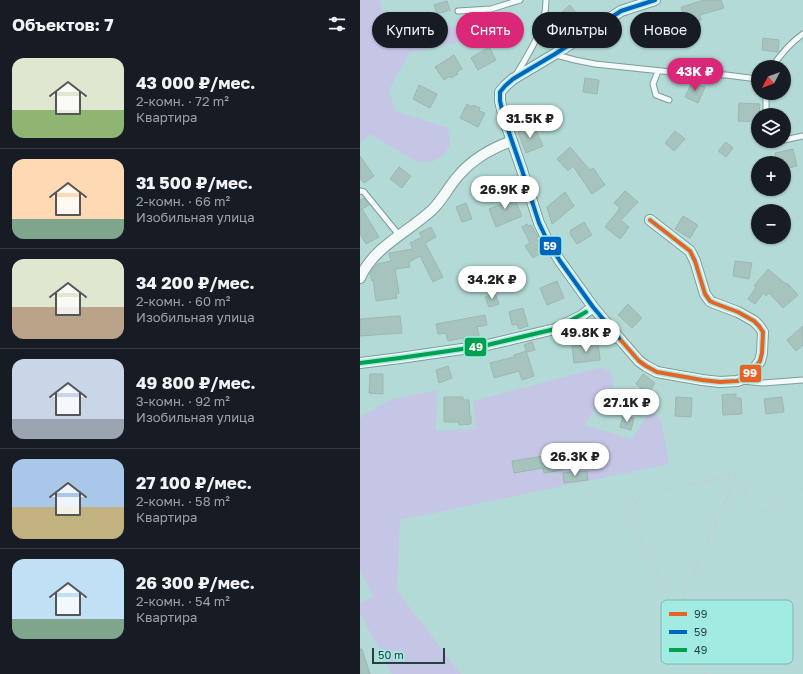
<!DOCTYPE html>
<html lang="ru">
<meta charset="utf-8">
<style>
:root{--surface:#171b24;--page:#20242c;--text:#f1f3f6;--muted:#9ea1a6;--line:#363941;--accent:#db2777}
body{margin:0;font-family:"Golos Text",sans-serif;background:var(--page);color:var(--text);height:100vh;display:flex;flex-direction:column;font-size:15px;white-space:nowrap}
*{box-sizing:border-box;margin:0}
p{font-size:13px;color:var(--muted)}
.icon{flex:none;width:22px;height:22px;fill:none;stroke:currentColor;stroke-width:2;stroke-linecap:round;stroke-linejoin:round}
.map{position:relative;flex:1;overflow:hidden}
.panel{display:flex;flex-direction:column;background:var(--surface);width:360px}
.panel>*{flex:none}
.top-card{position:absolute;left:12px;top:12px;width:371px;height:36px;display:flex;gap:8px}
.needle{width:26px;rotate:229deg}
.tools{position:absolute;left:391px;top:60px;display:grid;gap:8px}
.tools a{display:grid;place-items:center;width:40px;height:40px;border-radius:50%;background:var(--surface);box-shadow:0 1px 3px #0004;font-size:20px}
.scale{position:absolute;left:12px;bottom:10px;width:73px;box-sizing:border-box;padding-left:4px;border:2px solid #23413e;border-top:0;font-size:11px;line-height:14px;white-space:nowrap;color:#23413e;-webkit-text-stroke:3px #a2ebe3;paint-order:stroke}
.price{position:absolute;translate:-50% -34px;padding:0 9px;border-radius:14px;background:#fff;color:#222;font-size:13px;line-height:26px;filter:drop-shadow(0 1px 2px #0008)}
.price::after{content:'';position:absolute;left:50%;top:24px;width:12px;height:9px;margin-left:-6px;background:inherit;clip-path:polygon(0 0,100% 0,50% 100%)}
.price.current{background:var(--accent);color:#fff}
ul{padding:0;list-style:none}
li{display:flex;align-items:center;gap:12px;height:100px;padding:0 12px}
li+li{border-top:1px solid var(--line)}
li span{display:grid;place-items:center;flex:none;width:112px;height:80px;border-radius:12px;color:#555}
li>.icon{margin-inline-start:auto}
span .icon{width:48px;height:48px;fill:#fffc;stroke-width:1}
li b{font-size:17px}
h2{display:flex;justify-content:space-between;align-items:center;height:48px;padding:0 12px;font-size:17px}
.chip{padding:0 14px;border-radius:18px;background:var(--surface);box-shadow:0 1px 3px #0004;font-size:14px;line-height:36px}
.chip.current{background:var(--accent);color:#fff}
main{display:flex;flex:1;min-height:0}
.map>svg:first-child{display:block}
</style>
<main>
<section class="panel">
<h2>Объектов: 7<svg class="icon" aria-label="filters" viewBox="0 0 24 24"><path d="M4 7h16M4 17h16"/><circle cx="9" cy="7" r="2"/><circle cx="15" cy="17" r="2"/></svg></h2>
<ul>
<li><span style="background:linear-gradient(#dfe7d0 65%,#8fb573 0)"><svg class="icon" aria-label="home" viewBox="0 0 24 24"><path d="M3 11l9-7 9 7M6 9v11h12V9"/></svg></span><div><b>43 000 ₽/мес.</b><p>2-комн. · 72 m²</p><p>Квартира</p></div></li>
<li><span style="background:linear-gradient(#ffd9b3 75%,#7fa58c 0)"><svg class="icon" aria-label="home" viewBox="0 0 24 24"><path d="M3 11l9-7 9 7M6 9v11h12V9"/></svg></span><div><b>31 500 ₽/мес.</b><p>2-комн. · 66 m²</p><p>Изобильная улица</p></div></li>
<li><span style="background:linear-gradient(#dfe7d0 60%,#b9a48a 0)"><svg class="icon" aria-label="home" viewBox="0 0 24 24"><path d="M3 11l9-7 9 7M6 9v11h12V9"/></svg></span><div><b>34 200 ₽/мес.</b><p>2-комн. · 60 m²</p><p>Изобильная улица</p></div></li>
<li><span style="background:linear-gradient(#c9d6e8 75%,#9aa5b1 0)"><svg class="icon" aria-label="home" viewBox="0 0 24 24"><path d="M3 11l9-7 9 7M6 9v11h12V9"/></svg></span><div><b>49 800 ₽/мес.</b><p>3-комн. · 92 m²</p><p>Изобильная улица</p></div></li>
<li><span style="background:linear-gradient(#a9c7e8 60%,#c2b280 0)"><svg class="icon" aria-label="home" viewBox="0 0 24 24"><path d="M3 11l9-7 9 7M6 9v11h12V9"/></svg></span><div><b>27 100 ₽/мес.</b><p>2-комн. · 58 m²</p><p>Квартира</p></div></li>
<li><span style="background:linear-gradient(#bfe0f5 75%,#7fa58c 0)"><svg class="icon" aria-label="home" viewBox="0 0 24 24"><path d="M3 11l9-7 9 7M6 9v11h12V9"/></svg></span><div><b>26 300 ₽/мес.</b><p>2-комн. · 54 m²</p><p>Квартира</p></div></li>
</ul>
</section>
<div class="map">
<svg width="443" height="674" viewBox="0 0 443 674">
<rect width="100%" height="100%" fill="#b3dad6"/>
<!-- green -->
<path fill="#c5c6e6" d="M0,0H20L23,11L76,27L157,26L143,44L118,38L49,53L29,90L35,111L88,128L90,145L84,155L72,162L56,161L10,134L0,144Z
M242,367L251,372L254,385L224,425L272,439L290,411L301,419L309,464L40,520L37,591L101,674H32L0,613V603L13,597L0,569V418L29,400L77,390L76,431L116,429L113,401Z"/>
<!-- building -->
<path fill="#a6c4bd" stroke="#9bb8b1" d="M344,0H361L364,8L340,15L341,20L326,25L321,7Z
M87,1L90,10L77,14L74,5Z
M210,5L218,16L209,24L212,28L204,34L196,23L206,16L202,12Z
M284,16L300,17V19H302L301,34L287,33V31L283,30Z
M403,38L419,40L418,52L402,50Z
M129,47L136,60L118,70L111,58Z
M94,55L102,69L97,72L98,74L91,78L90,76L84,80L75,67Z
M225,78L239,80L237,94L223,92Z
M332,82L345,87L338,103L325,97Z
M59,85L77,94L70,108L53,99Z
M379,103L400,104L399,115H398V122L378,121Z
M107,104L112,107L113,105L120,108L119,111L125,113L118,127L100,118Z
M174,125L183,146L166,153L158,132Z
M315,131L325,139L314,151L305,143Z
M366,142L373,148L366,157L358,151Z
M210,147L230,170L233,168L245,185L232,194L213,166L208,171L197,159Z
M433,149L437,166L424,169V163H417L415,153Z
M0,156L14,176L4,183L0,178Z
M39,167L51,176L42,188L30,179Z
M147,191L152,199L154,198L162,216L136,227L129,209L142,204L137,196Z
M265,191L278,202L261,220L269,227L260,239L245,227L260,208L254,203Z
M205,192L214,206L192,224L187,207Z
M4,198L9,205L2,209L19,237L6,244L0,234V200Z
M106,203L112,219L102,222L96,207Z
M323,216L338,225L330,238L315,229Z
M224,222L232,235L217,244L210,234L211,230Z
M167,224L168,226L171,225L178,237L176,238L184,251L173,258L165,246L170,243L162,227Z
M71,227L76,237L65,243L83,277L73,282L60,256L49,262L50,267L35,269L39,293L36,294L37,298L16,301L13,280L12,281L10,273L12,270L17,264L31,261L29,253L53,249L50,243L62,237L59,233Z
M375,261L392,263L389,279L373,276Z
M408,269L426,284L427,283L438,295L423,308L409,293L406,296L403,293L395,304L388,299L396,287L394,286Z
M197,281L204,298L187,305L180,288Z
M135,293L139,304L129,307L125,297Z
M268,304L282,318L272,328L258,315Z
M163,308L168,326L159,329L157,324L152,325L149,312Z
M125,315L127,325L117,327L120,340L104,342L103,338L88,341L86,333L78,334L76,324Z
M39,316H40L42,333L0,336V319Z
M443,326V345L436,351L427,340Z
M172,342L175,350L167,352L164,345Z
M238,342L240,360L214,363L212,346Z
M166,351L174,376L162,380L159,371L134,378L130,363L154,357V355Z
M88,366L92,378L79,383L76,370Z
M10,374H23V394L9,393Z
M283,374L295,383L284,399L288,402L281,412L270,405L281,388L276,384Z
M376,394V398H381L382,414L363,415L362,395Z
M84,397H103V400H109L110,416H111V424L99,425V422H84Z
M316,397L332,398L331,417L315,416Z
M422,397L424,412L406,414L404,399Z
M263,416L274,418L271,430L260,427Z
M199,450L202,470L184,473L183,468L154,473L152,461L183,456L182,452Z
M227,471L228,480L204,483L203,473Z
M0,649H2L10,674H0Z"/>
<g fill="none" stroke-linecap="round" stroke-linejoin="round">
<!-- service casing -->
<g stroke="#7d9c9a" stroke-width="7">
<path id="service" d="M98,11L131,9L160,0
M196,55L215,60L235,64L330,74L366,75L398,79
M412,67C421,54 430,43 443,34
M298,71L293,84L296,95L309,100
M156,75C170,51 186,28 186,0
M406,115V93
M424,140L443,136
M408,141L414,142L421,141
M0,191L4,192L8,197L39,235
M382,381L403,383L443,380"/>
</g>
<!-- minor casing -->
<g stroke="#7d9c9a" stroke-width="12">
<path id="minor" d="M0,278C14,246 49,232 73,209C83,199 89,186 99,175C113,159 132,148 152,141
M195,329L259,338L279,361L286,366L297,372L342,380L360,382L377,381L383,379L390,374L400,361L402,353L403,332L399,326L394,321L378,312L354,303L350,301L345,294L335,261L330,251L290,220
M259,338L233,307L200,261L188,242L179,223L162,170L144,118L140,101V92L145,86L153,79L195,54L261,11L295,0
M0,363L40,358L123,346L195,329L221,316L233,307"/>
</g>
<!-- path -->
<path stroke="#c3cece" stroke-width="2" stroke-dasharray="2 3" stroke-linecap="butt" d="M389,148L395,149L403,145
M316,613L377,475
M346,674L269,514L283,493L378,475L391,505L407,512L443,488"/>
<!-- service -->
<use href="#service" stroke="#f4f9f9" stroke-width="5"/>
<!-- minor -->
<use href="#minor" stroke="#f4f9f9" stroke-width="10"/>
<!-- bus-1 casing -->
<g stroke="#a2ebe3" stroke-width="7">
<path id="bus-1" d="M195,329L259,338L279,361L286,366L297,372L342,380L360,382L377,381L383,379L390,374L400,361L402,353L403,332L399,326L394,321L378,312L354,303L350,301L345,294L335,261L330,251L290,220"/>
</g>
<!-- bus-2 casing -->
<g stroke="#a2ebe3" stroke-width="7">
<path id="bus-2" d="M259,338L233,307L200,261L188,242L179,223L162,170L144,118L140,101V92L145,86L153,79L195,54L261,11L295,0"/>
</g>
<!-- bus-3 casing -->
<g stroke="#a2ebe3" stroke-width="7">
<path id="bus-3" d="M0,363L40,358L123,346L195,329L226,312"/>
</g>
<!-- bus-1 -->
<use href="#bus-1" stroke="#e86323" stroke-width="4"/>
<!-- bus-2 -->
<use href="#bus-2" stroke="#0065bd" stroke-width="4"/>
<!-- bus-3 -->
<use href="#bus-3" stroke="#02a150" stroke-width="4"/>
</g>
<!-- legend -->
<rect x="301" y="600" width="132" height="64" rx="6" fill="#a2ebe3" stroke="#7cb8b2" stroke-width="1"/>
<rect x="309" y="612" width="18" height="4" fill="#e86323"/>
<rect x="309" y="630" width="18" height="4" fill="#0065bd"/>
<rect x="309" y="648" width="18" height="4" fill="#02a150"/>
<g font-size="11" fill="#23413e">
<text x="334" y="618">99</text>
<text x="334" y="636">59</text>
<text x="334" y="654">49</text>
</g>
<g stroke="#a2ebe3" stroke-width="1.5">
<rect x="179" y="236" width="23" height="20" rx="4" fill="#0065bd"/>
<rect x="104" y="337" width="23" height="20" rx="4" fill="#02a150"/>
<rect x="379" y="364" width="23" height="19" rx="4" fill="#e86323"/>
</g>
<g font-size="11" text-anchor="middle" font-weight="bold" fill="#fff">
<text x="190" y="250">59</text>
<text x="116" y="351">49</text>
<text x="390" y="377">99</text>
</g>
</svg>
<div class="tools">
<a><svg class="needle" viewBox="-14 -14 28 28"><path d="M0-13l5 13h-10z" fill="#e53935"/><path d="M0 13l5-13h-10z" fill="#9ea1a6"/></svg></a>
<a><svg class="icon" aria-label="layers" viewBox="0 0 24 24"><path d="M12 4l9 5-9 5-9-5zM3 14l9 5 9-5"/></svg></a>
<a>+</a>
<a>−</a>
</div>
<div class="scale">50 m</div>
<b class="price current" style="left:335px;top:92px">43K ₽</b>
<b class="price" style="left:170px;top:139px">31.5K ₽</b>
<b class="price" style="left:145px;top:210px">26.9K ₽</b>
<b class="price" style="left:132px;top:300px">34.2K ₽</b>
<b class="price" style="left:226px;top:353px">49.8K ₽</b>
<b class="price" style="left:267px;top:423px">27.1K ₽</b>
<b class="price" style="left:215px;top:477px">26.3K ₽</b>
<div class="top-card">
<a class="chip">Купить</a>
<a class="chip current">Снять</a>
<a class="chip">Фильтры</a>
<a class="chip">Новое</a>
</div>
</div>
</main>
